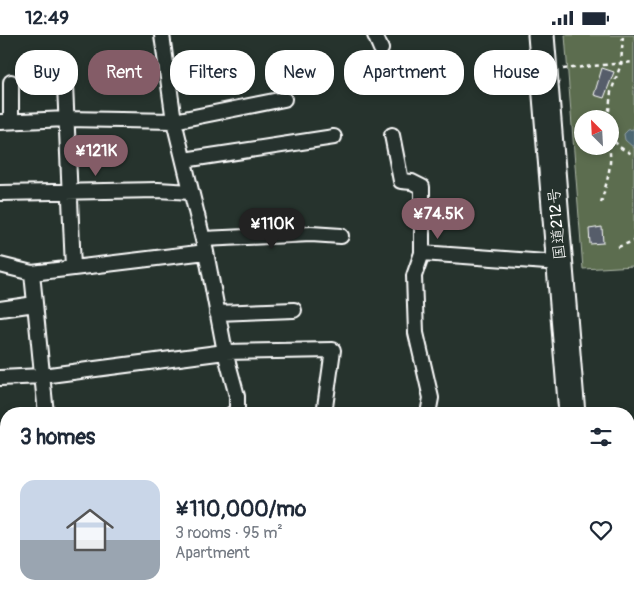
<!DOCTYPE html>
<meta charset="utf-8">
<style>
:root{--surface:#fff;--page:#f2f2f3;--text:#1f2937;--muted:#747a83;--line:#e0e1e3;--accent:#845c67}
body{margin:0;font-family:Pangolin,"Klee One",sans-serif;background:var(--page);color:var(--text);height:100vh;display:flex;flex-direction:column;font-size:19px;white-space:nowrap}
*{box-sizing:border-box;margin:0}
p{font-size:16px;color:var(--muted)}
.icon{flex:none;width:28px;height:28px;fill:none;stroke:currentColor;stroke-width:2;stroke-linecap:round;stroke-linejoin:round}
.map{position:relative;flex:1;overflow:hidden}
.details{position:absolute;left:0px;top:372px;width:635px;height:196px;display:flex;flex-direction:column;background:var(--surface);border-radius:20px 20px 0 0;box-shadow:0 2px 8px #0003}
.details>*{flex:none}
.hud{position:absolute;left:15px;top:15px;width:605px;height:45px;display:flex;gap:10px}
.needle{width:32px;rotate:336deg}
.tools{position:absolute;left:574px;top:75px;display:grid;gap:10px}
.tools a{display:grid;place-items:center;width:45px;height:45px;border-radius:50%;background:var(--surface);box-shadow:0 2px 8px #0003;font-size:25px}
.price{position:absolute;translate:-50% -42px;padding:0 11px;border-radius:18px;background:var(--accent);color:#fff;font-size:16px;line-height:32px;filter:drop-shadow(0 1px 2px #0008)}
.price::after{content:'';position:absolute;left:50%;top:30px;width:15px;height:11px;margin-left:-8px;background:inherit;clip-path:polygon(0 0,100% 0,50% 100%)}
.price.selected{background:#222;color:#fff}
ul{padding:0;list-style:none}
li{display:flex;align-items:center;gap:15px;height:125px;padding:0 20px}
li+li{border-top:1px solid var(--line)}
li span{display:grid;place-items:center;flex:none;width:140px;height:100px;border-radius:15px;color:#555}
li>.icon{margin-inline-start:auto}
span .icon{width:60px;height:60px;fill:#fffc;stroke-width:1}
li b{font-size:21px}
h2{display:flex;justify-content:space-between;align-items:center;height:60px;padding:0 20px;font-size:21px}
.tag{padding:0 18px;border-radius:20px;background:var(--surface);box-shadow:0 2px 8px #0003;font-size:18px;line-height:45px}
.tag.selected{background:var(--accent);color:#fff}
.status{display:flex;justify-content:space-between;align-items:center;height:35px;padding:0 25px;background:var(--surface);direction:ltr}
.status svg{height:14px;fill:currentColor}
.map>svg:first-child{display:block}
</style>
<div class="status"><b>12:49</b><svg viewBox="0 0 49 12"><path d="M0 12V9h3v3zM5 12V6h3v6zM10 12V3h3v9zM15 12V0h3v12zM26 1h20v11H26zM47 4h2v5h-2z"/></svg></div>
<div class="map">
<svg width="634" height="568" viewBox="0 0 634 568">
<rect width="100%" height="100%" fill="#26332d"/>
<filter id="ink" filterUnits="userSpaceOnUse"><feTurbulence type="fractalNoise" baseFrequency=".02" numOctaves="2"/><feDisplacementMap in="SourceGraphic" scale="10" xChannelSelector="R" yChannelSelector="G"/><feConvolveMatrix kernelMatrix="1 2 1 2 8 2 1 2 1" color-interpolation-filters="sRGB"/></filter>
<g filter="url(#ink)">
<!-- green -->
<path fill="#5b6d4f" stroke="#adb6a7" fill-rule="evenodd" d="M565,0H634V231L583,234ZM582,84H610V111H582Z"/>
<!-- water -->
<path fill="#4e6873" stroke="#95a4ab" d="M633,94H634V113L625,105L624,99L628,95Z"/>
<!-- building -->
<path fill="#575d6b" stroke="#fff" d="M602,33L614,37L604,63L594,60Z
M602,192L603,208L590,209L589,194Z"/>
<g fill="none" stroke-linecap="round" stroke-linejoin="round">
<!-- street casing -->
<g stroke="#fff" stroke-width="18">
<path id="street" d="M162,0L174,86L206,217L225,317L237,361V378L232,379
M375,0L381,14
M64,27L73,233
M11,86V47
M0,87L67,84L174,86L284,64
M392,100L401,146L412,147L422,152V218L560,228
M184,125L334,102
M0,158L158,155L191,157
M203,204L311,199L341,201
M422,218L414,241L416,298L431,363L428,379
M0,230L32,238L206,217
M32,238L46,379
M0,274L35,269
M217,278L294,275
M0,343L42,341L225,317L333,315L324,379
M0,412L6,411
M0,496H6
M0,537H6
M629,540L634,539
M154,562V568
M307,562L308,568
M40,568L41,562
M230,568L235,562
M536,568L555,562"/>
</g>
<!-- highway casing -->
<g stroke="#fff" stroke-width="29">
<path id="highway" d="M541,0L572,379
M588,562V568"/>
</g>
<!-- path -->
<path stroke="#fff" stroke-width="2.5" stroke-dasharray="4 4" stroke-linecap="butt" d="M563,34L634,27
M608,84L611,57L621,29L623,0
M610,100L619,112L634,120
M601,168C606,149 613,130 609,111
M618,212L634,206"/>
<!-- street -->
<use href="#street" stroke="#26332d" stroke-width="14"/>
<!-- highway -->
<use href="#highway" stroke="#26332d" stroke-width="25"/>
</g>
</g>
<g text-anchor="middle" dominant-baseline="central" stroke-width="4" stroke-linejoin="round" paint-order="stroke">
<!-- street labels -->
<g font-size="16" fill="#fff" stroke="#26332d">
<text transform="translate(557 189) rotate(-95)">国道212号</text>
</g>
</g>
</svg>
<div class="tools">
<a><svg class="needle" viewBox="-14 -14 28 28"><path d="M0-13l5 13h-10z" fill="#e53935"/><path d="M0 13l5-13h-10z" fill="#747a83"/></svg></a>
</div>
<b class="price" style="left:96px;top:142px">¥121K</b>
<b class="price" style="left:438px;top:205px">¥74.5K</b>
<b class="price selected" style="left:272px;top:215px">¥110K</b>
<div class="hud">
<a class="tag">Buy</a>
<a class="tag selected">Rent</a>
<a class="tag">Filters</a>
<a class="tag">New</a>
<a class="tag">Apartment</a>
<a class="tag">House</a>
</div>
<section class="details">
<h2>3 homes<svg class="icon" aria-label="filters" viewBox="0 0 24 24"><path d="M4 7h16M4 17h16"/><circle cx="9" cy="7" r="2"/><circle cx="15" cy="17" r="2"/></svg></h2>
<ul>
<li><span style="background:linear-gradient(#c9d6e8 60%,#9aa5b1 0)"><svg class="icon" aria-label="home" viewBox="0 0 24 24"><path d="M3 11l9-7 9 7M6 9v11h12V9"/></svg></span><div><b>¥110,000/mo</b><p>3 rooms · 95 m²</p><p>Apartment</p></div><svg class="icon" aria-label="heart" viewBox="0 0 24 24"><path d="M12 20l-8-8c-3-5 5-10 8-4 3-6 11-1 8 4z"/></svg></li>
</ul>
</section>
</div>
